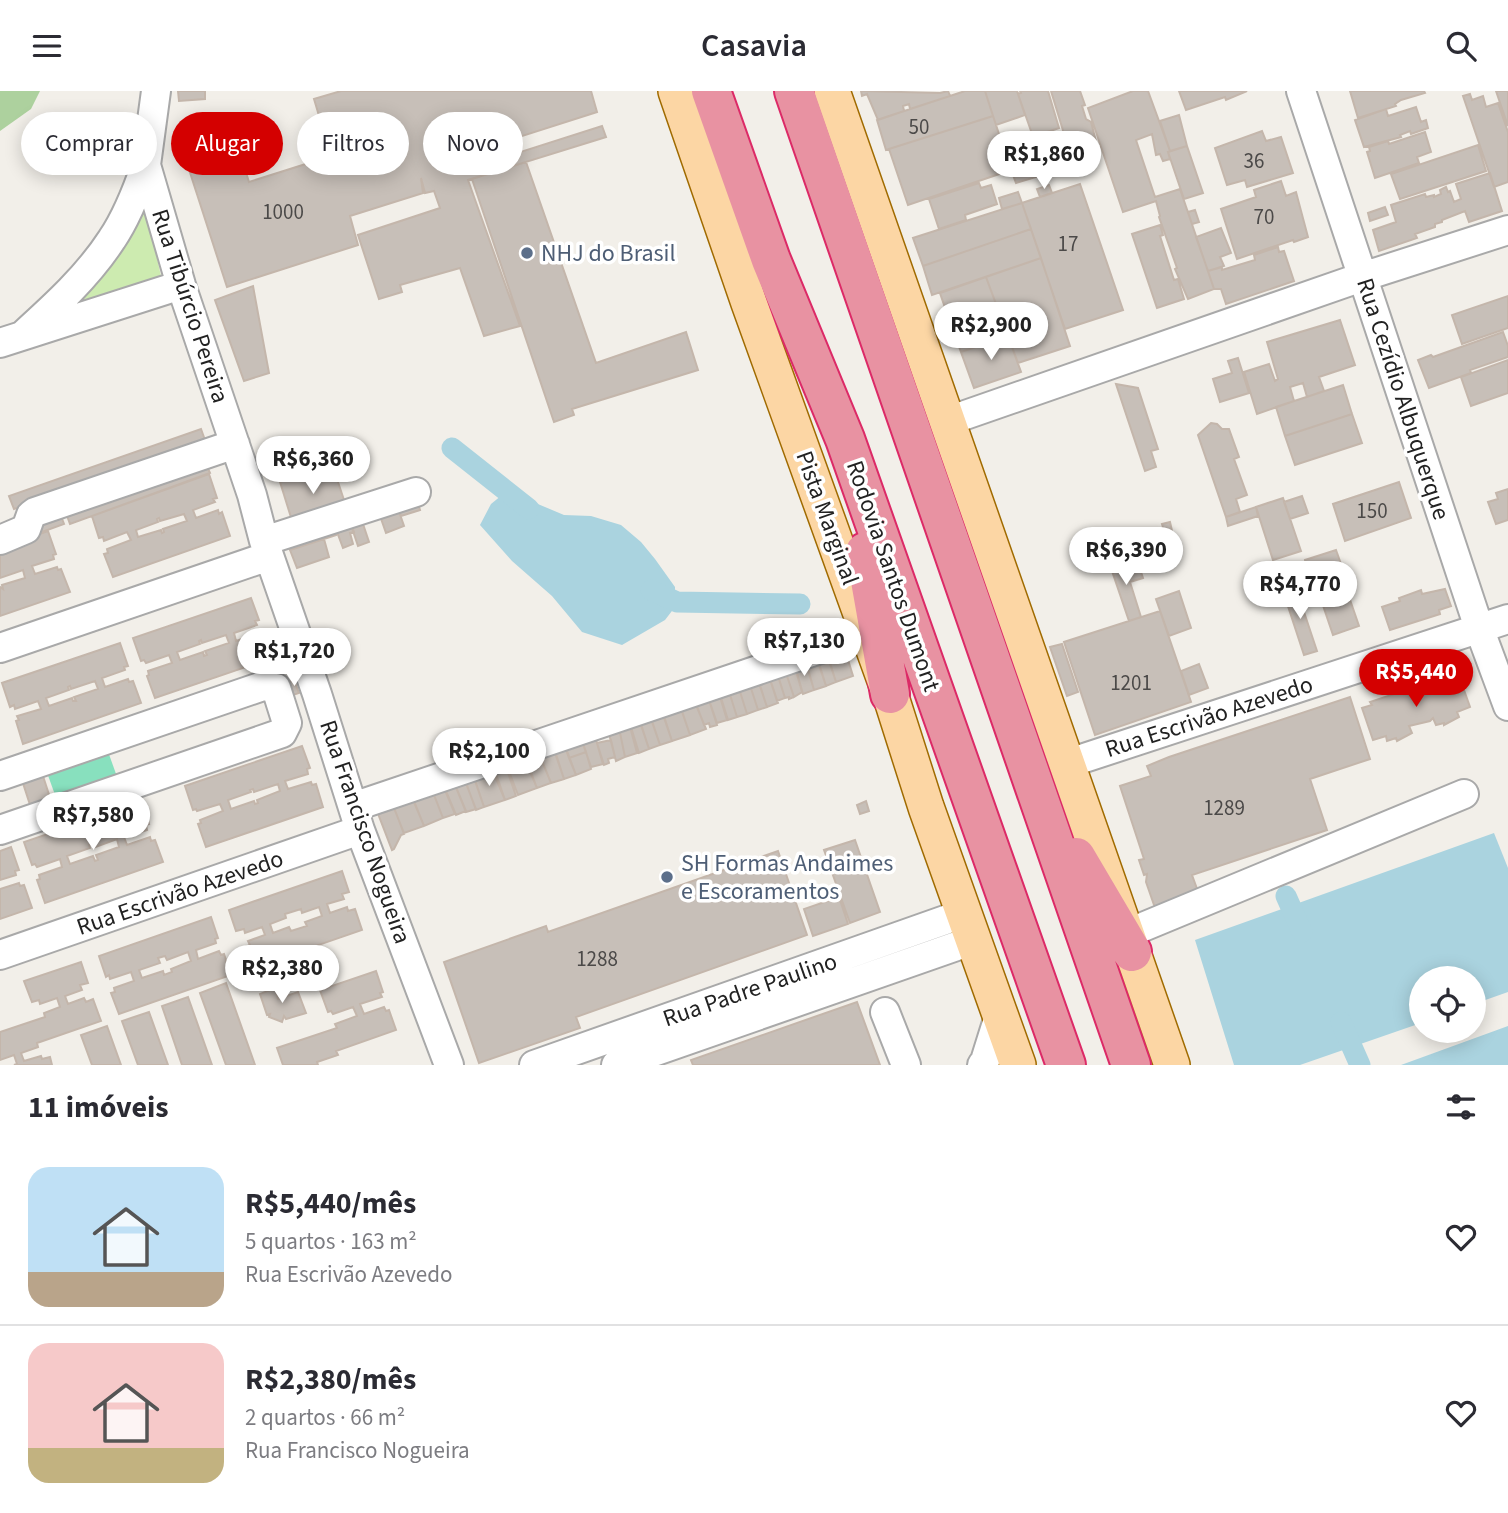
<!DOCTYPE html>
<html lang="pt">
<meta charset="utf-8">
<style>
:root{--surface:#fff;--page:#f7f7f7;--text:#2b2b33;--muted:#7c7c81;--line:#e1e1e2;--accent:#d40000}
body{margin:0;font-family:"Source Sans 3",sans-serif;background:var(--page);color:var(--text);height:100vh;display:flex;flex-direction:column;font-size:26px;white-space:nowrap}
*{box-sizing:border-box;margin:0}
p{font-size:23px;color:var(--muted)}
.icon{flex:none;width:38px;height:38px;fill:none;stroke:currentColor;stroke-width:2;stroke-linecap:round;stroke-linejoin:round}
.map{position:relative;height:974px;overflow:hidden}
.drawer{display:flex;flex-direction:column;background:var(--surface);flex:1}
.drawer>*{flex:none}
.guide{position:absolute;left:21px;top:21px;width:700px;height:63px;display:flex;gap:14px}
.buttons{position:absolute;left:1409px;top:875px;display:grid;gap:14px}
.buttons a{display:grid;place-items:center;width:77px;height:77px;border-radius:50%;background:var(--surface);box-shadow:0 4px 18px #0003;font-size:35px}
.price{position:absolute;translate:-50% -60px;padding:0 16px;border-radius:24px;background:#fff;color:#222;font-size:23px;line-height:46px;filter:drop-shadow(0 2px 4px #0008)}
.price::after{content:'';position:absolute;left:50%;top:42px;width:21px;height:16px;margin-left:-10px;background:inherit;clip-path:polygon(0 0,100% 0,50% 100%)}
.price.current{background:var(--accent);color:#fff}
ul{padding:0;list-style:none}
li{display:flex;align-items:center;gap:21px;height:175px;padding:0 28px}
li+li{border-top:2px solid var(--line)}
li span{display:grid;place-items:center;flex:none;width:196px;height:140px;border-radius:21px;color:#555}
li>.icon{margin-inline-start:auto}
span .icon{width:84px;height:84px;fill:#fffc;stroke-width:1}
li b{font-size:30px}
h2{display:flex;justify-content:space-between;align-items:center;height:84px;padding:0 28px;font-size:30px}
.pill{padding:0 24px;border-radius:32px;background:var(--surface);box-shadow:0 4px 18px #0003;font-size:24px;line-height:63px}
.pill.current{background:var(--accent);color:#fff}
header{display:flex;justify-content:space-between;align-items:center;height:91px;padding:0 28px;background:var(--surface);font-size:32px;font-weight:600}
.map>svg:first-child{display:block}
</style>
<header><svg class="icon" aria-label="menu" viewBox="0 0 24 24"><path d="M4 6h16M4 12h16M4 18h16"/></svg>Casavia<svg class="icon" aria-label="search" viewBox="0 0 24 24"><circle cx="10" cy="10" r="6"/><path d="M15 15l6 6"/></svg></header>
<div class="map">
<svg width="1508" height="974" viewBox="0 0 1508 974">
<rect width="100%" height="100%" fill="#f2efe9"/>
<!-- grass -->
<path fill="#cdebb0" d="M144,107L162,190L58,226Z"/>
<!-- forest -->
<path fill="#add19e" d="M0,0H40L31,18L0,40Z"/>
<!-- pitch -->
<path fill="#88e0be" d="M106,655L120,694L59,715L45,676Z"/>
<!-- water -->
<path fill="#aad3df" d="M507,400L564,424L591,425L621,434L641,451L655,468L675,496V516L665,529L622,554L582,541L552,505L512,470L480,434L491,413Z
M1494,742L1508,777V901L1474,913V887H1421V932L1300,974H1234L1195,849Z
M1508,935V974H1401Z"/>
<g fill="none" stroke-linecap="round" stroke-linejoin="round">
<!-- canal -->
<path stroke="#aad3df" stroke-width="21" d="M452,357L529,418
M651,499L677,511L800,513
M1286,805L1302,841
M1341,931L1360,974"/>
</g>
<!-- building -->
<path fill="#c7bfb8" stroke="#c4b6ab" stroke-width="2" fill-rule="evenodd" d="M178,0H205V8L179,10Z
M341,0H591L597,21L463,64L467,78L602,35L606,46L468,89L520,235L484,245L460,177L400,194L402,201L379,208L358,144L440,117L434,100L425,102L421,87L423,102L350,125L358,154L227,196L184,63L235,47L249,91L331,65L314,8Z
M861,0L940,2L948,0L950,5L910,18L909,13L903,15L904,20L878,29L867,3L862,5Z
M965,0H985L993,25L886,59L877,29Z
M985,0H1017L1025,24L996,34Z
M1020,0H1048L1059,37L1041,43L1045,54L1037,57L1018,3L1021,2Z
M1051,0H1080L1085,14L1082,15L1086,28L1091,31L1098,58L1072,69Z
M1133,0H1148L1170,60L1168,61L1170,68L1163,70L1160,63L1156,64L1152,43L1136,49L1155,106L1180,98L1214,198L1188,208L1175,178L1177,177L1159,126L1160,125L1156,110L1123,121L1088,17Z
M1179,0H1247L1226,9L1225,6L1186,19Z
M1350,0H1424L1425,2L1401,9L1395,13L1396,15L1358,27Z
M1496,0H1508V35Z
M1470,3L1472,9L1483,5L1486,16L1498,12L1508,41V91L1494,96L1463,5Z
M1416,16L1421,31L1426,29L1428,37L1411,43L1410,40L1400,44L1401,46L1364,56L1355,29L1386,18L1388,25Z
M1179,24L1187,55L1170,60L1160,30Z
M993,25L1011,79L908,114L889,58Z
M1262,40L1266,50L1281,46L1293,82L1247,96L1245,89L1227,94L1215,57Z
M1425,41L1431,61L1417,66L1419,72L1375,87L1367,61L1370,60L1369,56L1388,50L1389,53Z
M1478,54L1486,80L1400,108L1391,83Z
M1036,55L1042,71L1038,73L1042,84L1016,92L1006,65Z
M1187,55L1203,102L1184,108L1168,61Z
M526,71L596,272L686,241L698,279L572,318L574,324L554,331L472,88Z
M1490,82L1502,120L1469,131L1465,120L1442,129V131L1435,133V136L1415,143L1417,147L1379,160L1373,139L1396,131L1391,114L1425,103L1426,106L1434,104V106L1441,103L1440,99L1446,96L1448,101L1450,100L1454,111L1461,108L1456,93Z
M1281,90L1286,105L1296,101L1308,146L1294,151L1293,149L1237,168L1221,118L1256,106L1254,99Z
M979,92L981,97L991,94L997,113L965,124L966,129L939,138L929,108Z
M1080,93L1123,219L1065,238L1022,112Z
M1049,94L1052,102L1040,106L1037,98Z
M1018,101L1022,112L1002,118L999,107Z
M1022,112L1031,138L923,175L913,147Z
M1385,116L1388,124L1370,130L1368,122Z
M1195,119L1199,131L1192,133L1188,121Z
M1160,134L1163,144L1160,145L1174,189L1178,188L1184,208L1157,217L1132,143Z
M1221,137L1231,162L1220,166L1224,175L1208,180L1196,146Z
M1031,138L1041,167L932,204L923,175Z
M1278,156L1279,161L1284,160L1294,190L1226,213L1221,198H1214L1208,180L1222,176V179L1255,169L1254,164Z
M1041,167L1070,255L1018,272L986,186Z
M986,186L999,221L987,225L985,220L965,226L967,232L952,237L940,202Z
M253,195L269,282L244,290L215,209Z
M1508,205V237L1462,253L1452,224Z
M999,221L1008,245L961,261L952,237Z
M1340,229L1355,274L1319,286L1324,300L1307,306L1303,292L1290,296L1294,310L1257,323L1244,281L1269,273L1275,290L1278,288L1267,251Z
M1503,241L1508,255V266L1470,279L1471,282L1429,297L1418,269L1431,264L1433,266Z
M1008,245L1021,281L974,297L961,261Z
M1238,267L1249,302L1220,311L1213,288L1232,282L1228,270Z
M1508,269V302L1471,315L1461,286Z
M1116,293L1138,297L1158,358L1151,360L1156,376L1145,380Z
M1343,294L1352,323L1285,345L1276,316Z
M1352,323L1362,352L1295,374L1285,345Z
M1211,332L1217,333L1222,338H1229L1239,366L1234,368L1247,404L1236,408L1240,421L1226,426L1198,344Z
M201,338L206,352L14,418L9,405Z
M205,371L210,382L70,433L65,419Z
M332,373L347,418L294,436L280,391Z
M209,383L217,407L213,408L215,411L193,419L196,427L218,419L219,423L222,421L230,445L113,486L104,463L108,462L107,458L131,449L127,441L104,450L103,446L99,447L92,425ZM184,423L187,430L163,438L164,441L162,442L161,439L138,446L136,439L158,431L157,428L159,427L160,430Z
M1399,391L1411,427L1345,450L1333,413Z
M1508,398V429L1496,433L1488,411L1498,408L1496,402Z
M1302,405L1308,422L1290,428L1284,411Z
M416,406L420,419L401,425L395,409Z
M1283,407L1301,460L1273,469L1256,416Z
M395,409L404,435L386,442L378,419Z
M1256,416L1258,425L1228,435L1226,426Z
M59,420L64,433L42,441L37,428Z
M359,421L369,451L358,455L348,425Z
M348,425L354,441L350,442L353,453L343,457L333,430Z
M332,430L336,444L290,459L285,446Z
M1170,431L1173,444L1166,446L1162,433Z
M48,440L56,463L53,464L54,468L32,475L35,483L57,476L58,479L61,478L70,501L0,525V496L3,498L2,494L25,487L23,479L0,487V457Z
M324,448L329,466L297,477L290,459Z
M1336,459L1350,498L1347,500L1359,535L1333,544L1310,476L1307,477L1305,469Z
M1123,466L1128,482L1140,478L1143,487L1130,491L1141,526L1129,530L1109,471Z
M1296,497L1317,560L1304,564L1283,500Z
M1445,498L1451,515L1439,519L1440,523L1390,539L1382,516L1400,510L1399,507L1421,499L1422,503Z
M1179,500L1191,537L1169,545L1156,508Z
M251,507L259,529L255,530L257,534L234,542L236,550L259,542L260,546L264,544L272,567L155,607L147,585L149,584L148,580L172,572L169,564L146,572L144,569L141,570L133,547ZM226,544L229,552L205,560L207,564L204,565L203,561L180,569L177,561L200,553L199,550L201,549L202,552Z
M1160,520L1191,611L1095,644L1064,551Z
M120,552L128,575L124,576L125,579L102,587L105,596L128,588L129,591L133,590L141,612L23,653L16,630L19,629L17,625L41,618L38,610L15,618L14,614L10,616L2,592ZM95,590L98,598L74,606L76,610H73L72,607L49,615L46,607L69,599L68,596L70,595L71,598Z
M1062,553L1078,601L1067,605L1050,556Z
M844,556L853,585L836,591L827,562Z
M827,564L836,591L826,595L818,569Z
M817,568L826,595L814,599L806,571Z
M806,572L814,599L803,603L795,575Z
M794,573L802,601L794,606L784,576Z
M1199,573L1208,597L1189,604L1181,580Z
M784,576L794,606L789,608V606L785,607L776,578Z
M767,579L778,612L767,616L756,583Z
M776,579L785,607L777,610L768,582Z
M757,585L767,616L758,619L748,588Z
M1450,585L1452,588L1459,585L1470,616L1457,621L1459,626L1444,634V632L1436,634L1433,627L1430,630L1409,635L1412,642L1397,650L1396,647L1387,650L1386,645L1373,649L1362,617L1372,614L1370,611L1403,600L1404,603Z
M748,588L758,619L747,623L737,591Z
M294,589L299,602L293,604L289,591Z
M737,591L747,623L737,626L727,594Z
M727,594L737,626L728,629L718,597Z
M718,599L727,629L717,632L707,603Z
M707,603L717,634L710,636L709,632L704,634L694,607Z
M1350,606L1370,668L1310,688L1327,739L1192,784L1200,806L1158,817L1154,814L1146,791L1147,783L1144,784L1139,769L1144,768L1120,695L1151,685L1147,675L1169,666Z
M694,609L706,638L690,644L680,614Z
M679,612L690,644L672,650L661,618Z
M662,619L672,650L660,654L649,622Z
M649,621L660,654L649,658L638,625Z
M628,628L637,662L625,666L618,632Z
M640,630L649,658L639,662L630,633Z
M618,632L625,666L616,670L607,635Z
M594,642L603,673L591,676L581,647Z
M581,647L586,661L569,667L564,653Z
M611,649L615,666L608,668L609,672L604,674L597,652Z
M564,652L576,684L564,688L553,656Z
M302,655L310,677L307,678L308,683L285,690L288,698L311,691L312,694L316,693L323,716L206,756L198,733L201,732L200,729L223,720L220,713L197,720L196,718L193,719L185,695ZM278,693L280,700L257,709L258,712L255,713L254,710L231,718L228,709L251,701L250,699L253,698L254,701Z
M538,660L551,692L537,697L525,666Z
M555,660L564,688L551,692L540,665Z
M586,661L591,678L576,684L569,667Z
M525,669L537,697L518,704L507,675Z
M505,673L516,705L505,709L494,677Z
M492,678L505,709L484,716L473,684Z
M42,682L52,713L32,720L22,689Z
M473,683L484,716L476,719L464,686Z
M463,685L476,718L466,721L453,689Z
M453,689L466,720L456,724L443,693Z
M442,692L455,723L443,727L431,696Z
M431,696L443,727L424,735L411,704Z
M412,705L424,735L404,742L392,712Z
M866,710L869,720L860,723L857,714Z
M142,711L149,733L146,734L147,739L124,746L127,754L150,746L151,750L155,749L163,771L45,812L37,789L40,788L39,784L62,776L60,768L37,776L35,773L32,774L24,751ZM117,748L119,756L96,764L98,769L95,770L93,765L70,773L67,765L90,757L89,754L92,753L93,757Z
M393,714L404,743L401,744L394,758L392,759L377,720Z
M855,749L880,821L850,832L824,759Z
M11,756L19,779L15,780L16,784L0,789V760Z
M778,760L807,844L576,926L580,937L479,972L444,871L546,835L548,841Z
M342,780L349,801L342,803L344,808L327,813L330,822L347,816L348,820L355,818L362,839L249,878L242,857L250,854L248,850L265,844L262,836L245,842L244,838L236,840L229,819ZM319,816L322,825L305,831L307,835L291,840L289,836L273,842L270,833L286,827L285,823L301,818L302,822Z
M19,792L20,795L24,794L32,817L0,828V798Z
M839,806L848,833L813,845L804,818Z
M211,826L218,847L215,848L216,852L196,859L198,868L219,860L221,864L224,863L231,884L119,923L111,902L115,901L114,897L134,890L131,881L110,888L109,884L106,886L99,865ZM188,861L191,870L171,878L172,881L164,884L163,880L142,887L139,879L160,872L158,867L165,865L167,869Z
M81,871L88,892L80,894L82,899L65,905L68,913L84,907L86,911L93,908L101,930L37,952L38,956L21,962L24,970L41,965L42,968L50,966L52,974H14L17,973L14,964L0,969V941L45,926L44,922L60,916L57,907L40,913L39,909L32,911L24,890Z
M376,880L383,901L380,902L382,906L360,913L364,923L384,916L386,920L389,919L396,939L336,960L338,964L317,971L318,974H283L277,957L337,937L335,933L357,925L353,916L333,923L331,920L328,921L320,899Z
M226,892L255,974H226L200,902Z
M275,897L278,908L298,901L306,922L286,928L284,925L282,931L269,926L270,923L267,924L260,903Z
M188,906L212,974H182L162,915Z
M857,911L880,974H693L691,969Z
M149,921L168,974H138L122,930Z
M107,935L121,974H92L81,944Z"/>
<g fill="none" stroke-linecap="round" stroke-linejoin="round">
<!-- minor casing -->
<g stroke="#a9a9a9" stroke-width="32">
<path id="minor" d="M156,0L146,74L181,194L252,404L264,450L317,603L360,739L449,974
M1301,0L1479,537L1508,615
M23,244C55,215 88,185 112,148C127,126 137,100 146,74
M0,252L181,194
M948,330L1362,186L1508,139
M0,449L26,438L31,424L35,421L235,353
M264,450L416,401
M0,557L269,465
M1069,672L1508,528
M0,685L263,595L276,597L287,632L282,642L0,739
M353,716L832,554
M1126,843L1464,703
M0,864L360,739
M885,921L906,974
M534,974L965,822
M616,974L974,849
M982,974L985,970L1000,922"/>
</g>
<!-- major casing -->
<g stroke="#a06b00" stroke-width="38">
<path id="major" d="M676,0L749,212L890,603L926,716L1018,974
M832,0L1172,974"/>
</g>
<!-- highway casing -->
<g stroke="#dc2a67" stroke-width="42">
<path id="highway" d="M711,0L771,169L845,348L1066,974
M794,0L1131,974
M865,461L890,603
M1076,766L1132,861"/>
</g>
<!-- minor -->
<use href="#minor" stroke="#fff" stroke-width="28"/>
<!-- major -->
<use href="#major" stroke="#fcd6a4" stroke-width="35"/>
<!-- highway -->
<use href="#highway" stroke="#e892a2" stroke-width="38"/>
</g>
<!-- markers -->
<g fill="#5c6f8a" stroke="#fff" stroke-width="2.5">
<circle cx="527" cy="162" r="7"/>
<circle cx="667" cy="786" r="7"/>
</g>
<g text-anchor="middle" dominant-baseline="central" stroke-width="7" stroke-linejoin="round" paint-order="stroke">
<!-- number labels -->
<g font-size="21" fill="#4b4948">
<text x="919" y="36">50</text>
<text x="1254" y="70">36</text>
<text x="283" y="121">1000</text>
<text x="1264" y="126">70</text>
<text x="1068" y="153">17</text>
<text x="1372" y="420">150</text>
<text x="1131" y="592">1201</text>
<text x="1224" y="717">1289</text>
<text x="597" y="868">1288</text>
</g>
<!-- service labels -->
<g font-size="24" fill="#4e5e75" stroke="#fff" text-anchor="start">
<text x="541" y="162">NHJ do Brasil</text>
<text x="681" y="772">SH Formas Andaimes<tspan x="681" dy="28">e Escoramentos</tspan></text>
</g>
<!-- street labels -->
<g font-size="24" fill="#222" stroke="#fff">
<text transform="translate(190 215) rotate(72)">Rua Tibúrcio Pereira</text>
<text transform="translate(1403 308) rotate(72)">Rua Cezídio Albuquerque</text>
<text transform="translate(827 427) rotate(70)">Pista Marginal</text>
<text transform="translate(893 485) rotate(71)">Rodovia Santos Dumont</text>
<text transform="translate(1209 626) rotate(-18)">Rua Escrivão Azevedo</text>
<text transform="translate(365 741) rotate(71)">Rua Francisco Nogueira</text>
<text transform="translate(180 802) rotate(-19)">Rua Escrivão Azevedo</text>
<text transform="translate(750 899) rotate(-19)">Rua Padre Paulino</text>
</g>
</g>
</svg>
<div class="buttons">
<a><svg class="icon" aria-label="locate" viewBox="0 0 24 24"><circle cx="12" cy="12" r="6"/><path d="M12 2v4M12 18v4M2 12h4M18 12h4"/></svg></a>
</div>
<b class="price" style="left:1044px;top:100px">R$1,860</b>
<b class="price" style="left:991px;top:271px">R$2,900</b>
<b class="price" style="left:313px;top:405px">R$6,360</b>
<b class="price" style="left:1126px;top:496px">R$6,390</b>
<b class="price" style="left:1300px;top:530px">R$4,770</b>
<b class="price" style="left:804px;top:587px">R$7,130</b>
<b class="price" style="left:294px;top:597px">R$1,720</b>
<b class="price current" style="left:1416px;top:618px">R$5,440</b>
<b class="price" style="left:489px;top:697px">R$2,100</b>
<b class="price" style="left:93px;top:761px">R$7,580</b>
<b class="price" style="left:282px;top:914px">R$2,380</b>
<div class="guide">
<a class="pill">Comprar</a>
<a class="pill current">Alugar</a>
<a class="pill">Filtros</a>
<a class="pill">Novo</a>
</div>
</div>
<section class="drawer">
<h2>11 imóveis<svg class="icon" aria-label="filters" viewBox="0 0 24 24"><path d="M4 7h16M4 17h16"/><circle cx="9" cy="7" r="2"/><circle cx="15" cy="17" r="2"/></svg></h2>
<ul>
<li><span style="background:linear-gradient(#bfe0f5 75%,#b9a48a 0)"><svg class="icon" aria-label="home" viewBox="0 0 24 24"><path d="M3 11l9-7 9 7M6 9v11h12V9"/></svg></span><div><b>R$5,440/mês</b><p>5 quartos · 163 m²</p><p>Rua Escrivão Azevedo</p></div><svg class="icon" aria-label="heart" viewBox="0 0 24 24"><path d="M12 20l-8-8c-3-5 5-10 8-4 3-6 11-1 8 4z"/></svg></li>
<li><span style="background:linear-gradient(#f6c9c9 75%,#c2b280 0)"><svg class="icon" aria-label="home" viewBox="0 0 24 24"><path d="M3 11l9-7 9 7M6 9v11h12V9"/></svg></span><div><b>R$2,380/mês</b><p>2 quartos · 66 m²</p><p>Rua Francisco Nogueira</p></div><svg class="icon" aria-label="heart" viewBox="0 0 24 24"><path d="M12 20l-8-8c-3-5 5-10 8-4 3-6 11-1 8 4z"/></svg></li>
</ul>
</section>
